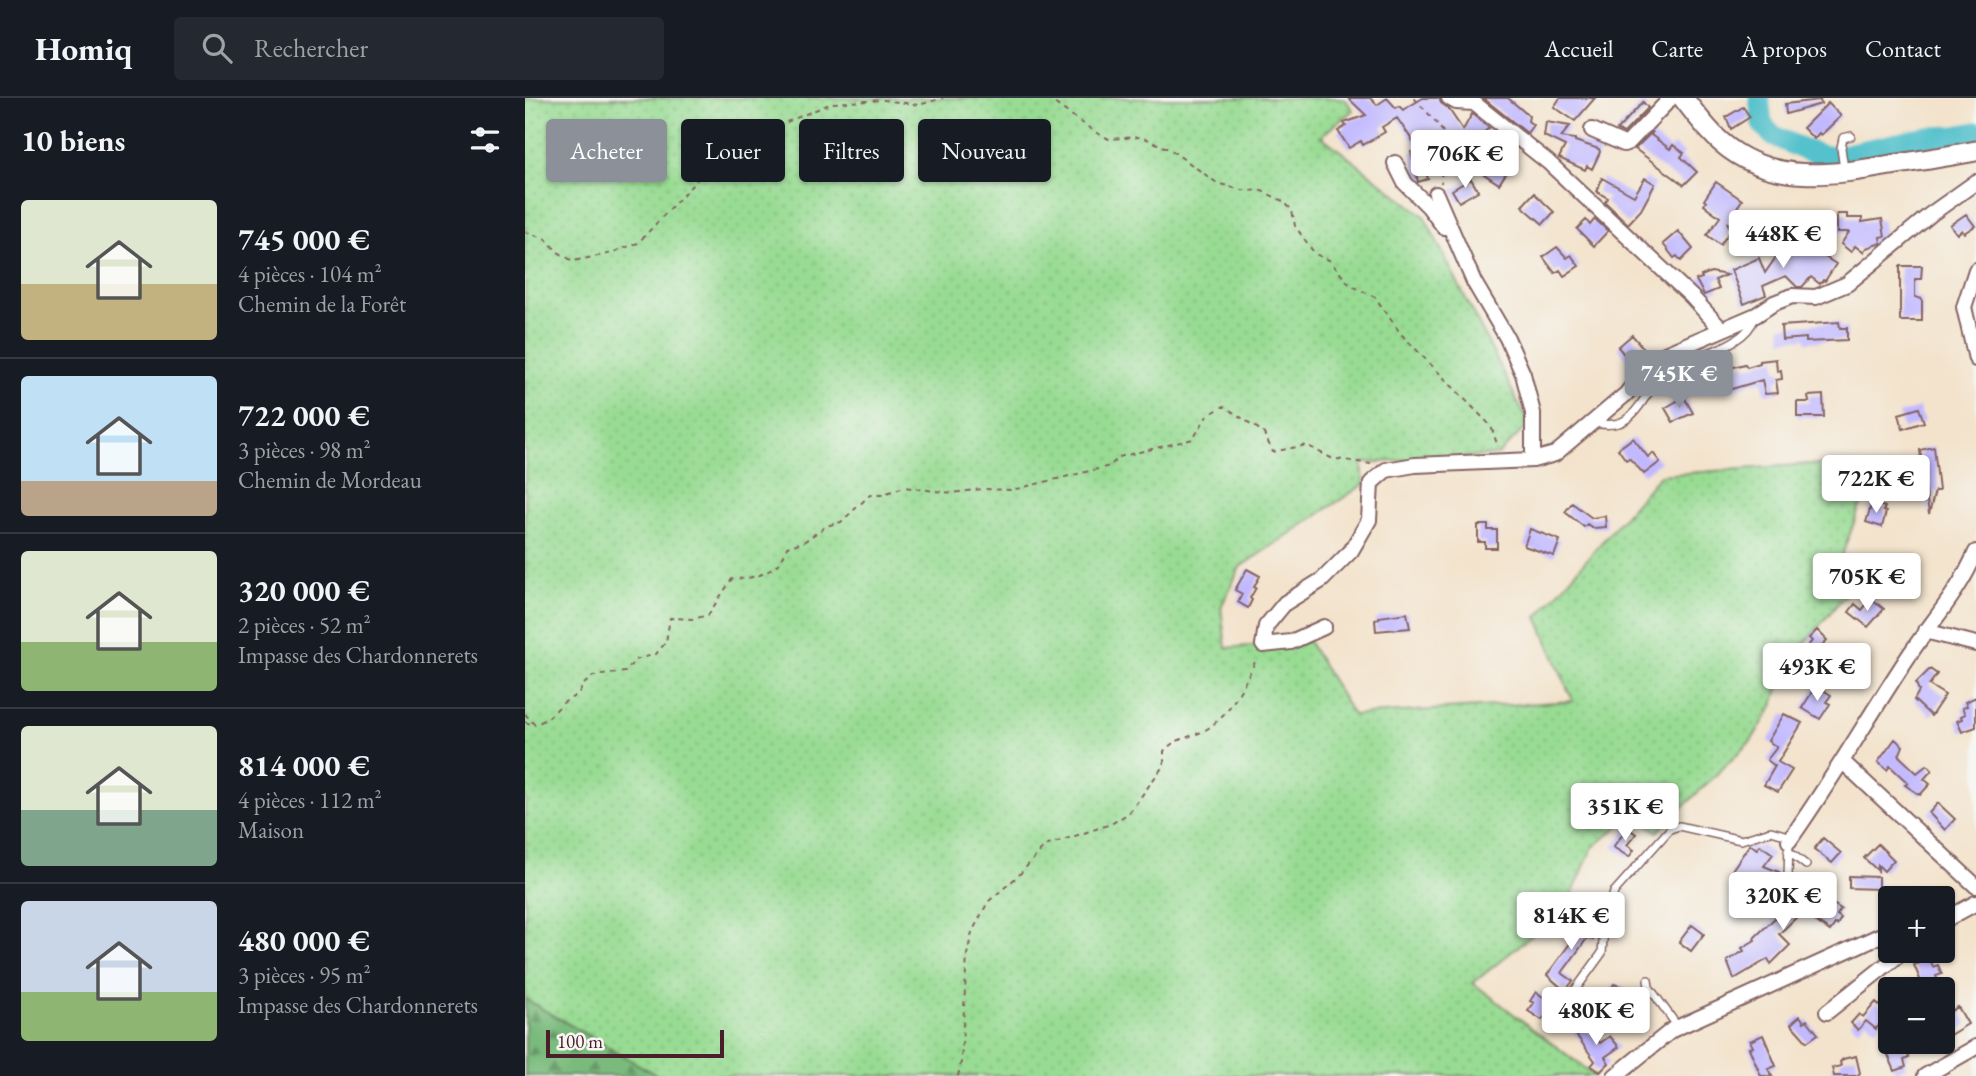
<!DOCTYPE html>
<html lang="fr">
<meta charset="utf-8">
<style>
:root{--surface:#171b24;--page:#242831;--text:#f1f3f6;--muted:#9ea1a6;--line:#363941;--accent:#8c9099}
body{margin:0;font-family:"EB Garamond",serif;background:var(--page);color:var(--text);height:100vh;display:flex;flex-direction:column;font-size:26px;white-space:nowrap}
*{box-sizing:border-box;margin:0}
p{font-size:23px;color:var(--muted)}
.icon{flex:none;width:38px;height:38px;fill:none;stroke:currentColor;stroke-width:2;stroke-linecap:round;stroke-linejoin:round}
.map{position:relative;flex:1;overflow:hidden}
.drawer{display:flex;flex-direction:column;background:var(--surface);width:525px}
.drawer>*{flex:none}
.banner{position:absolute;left:21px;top:21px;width:665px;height:63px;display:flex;gap:14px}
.fabs{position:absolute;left:1353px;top:788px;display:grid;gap:14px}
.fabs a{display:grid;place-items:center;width:77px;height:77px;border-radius:7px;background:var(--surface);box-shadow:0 2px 5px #0004;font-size:35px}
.scale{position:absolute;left:21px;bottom:18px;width:178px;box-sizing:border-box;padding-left:7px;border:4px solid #4a1f2b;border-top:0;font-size:19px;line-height:24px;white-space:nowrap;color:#4a1f2b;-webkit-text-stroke:5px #f6f6f2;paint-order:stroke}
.price{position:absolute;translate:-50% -60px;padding:0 16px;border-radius:7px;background:#fff;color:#222;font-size:23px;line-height:46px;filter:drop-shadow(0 2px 4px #0008)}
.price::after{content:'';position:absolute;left:50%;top:42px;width:21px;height:16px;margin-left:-10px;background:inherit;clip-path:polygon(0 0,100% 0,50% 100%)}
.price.on{background:var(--accent);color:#fff}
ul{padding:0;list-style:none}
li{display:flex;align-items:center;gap:21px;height:175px;padding:0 21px}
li+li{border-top:2px solid var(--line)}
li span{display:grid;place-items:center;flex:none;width:196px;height:140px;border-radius:7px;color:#555}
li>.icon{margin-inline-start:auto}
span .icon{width:84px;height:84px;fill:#fffc;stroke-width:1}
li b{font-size:30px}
h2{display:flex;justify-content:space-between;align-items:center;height:84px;padding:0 21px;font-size:30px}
.tag{padding:0 24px;border-radius:7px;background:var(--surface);box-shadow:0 2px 5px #0004;font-size:24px;line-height:63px}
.tag.on{background:var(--accent);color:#fff}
header{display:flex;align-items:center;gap:42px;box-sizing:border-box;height:98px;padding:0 35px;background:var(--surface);border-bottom:2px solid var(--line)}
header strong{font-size:33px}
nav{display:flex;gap:38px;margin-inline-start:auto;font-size:24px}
.search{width:490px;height:63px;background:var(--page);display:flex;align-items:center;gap:18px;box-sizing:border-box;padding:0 24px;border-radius:7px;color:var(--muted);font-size:26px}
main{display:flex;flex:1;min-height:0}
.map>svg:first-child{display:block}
</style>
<header>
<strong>Homiq</strong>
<div class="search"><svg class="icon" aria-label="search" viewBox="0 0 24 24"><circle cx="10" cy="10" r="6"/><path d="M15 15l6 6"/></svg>Rechercher</div>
<nav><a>Accueil</a><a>Carte</a><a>À propos</a><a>Contact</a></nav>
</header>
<main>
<section class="drawer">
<h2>10 biens<svg class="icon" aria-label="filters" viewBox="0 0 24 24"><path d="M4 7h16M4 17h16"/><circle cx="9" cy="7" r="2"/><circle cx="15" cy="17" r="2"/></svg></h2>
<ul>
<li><span style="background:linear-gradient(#dfe7d0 60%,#c2b280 0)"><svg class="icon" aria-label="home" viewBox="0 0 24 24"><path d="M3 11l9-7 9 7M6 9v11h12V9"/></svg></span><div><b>745 000 €</b><p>4 pièces · 104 m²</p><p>Chemin de la Forêt</p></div></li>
<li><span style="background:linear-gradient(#bfe0f5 75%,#b9a48a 0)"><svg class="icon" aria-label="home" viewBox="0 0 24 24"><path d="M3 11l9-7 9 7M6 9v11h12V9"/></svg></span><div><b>722 000 €</b><p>3 pièces · 98 m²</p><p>Chemin de Mordeau</p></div></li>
<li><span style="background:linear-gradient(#dfe7d0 65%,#8fb573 0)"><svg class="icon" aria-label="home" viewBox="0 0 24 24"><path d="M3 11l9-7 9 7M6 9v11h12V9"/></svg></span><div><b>320 000 €</b><p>2 pièces · 52 m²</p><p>Impasse des Chardonnerets</p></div></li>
<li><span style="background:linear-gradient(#dfe7d0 60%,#7fa58c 0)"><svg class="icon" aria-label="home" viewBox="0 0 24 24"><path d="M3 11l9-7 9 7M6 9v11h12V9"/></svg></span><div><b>814 000 €</b><p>4 pièces · 112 m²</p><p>Maison</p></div></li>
<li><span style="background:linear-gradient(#c9d6e8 65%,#8fb573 0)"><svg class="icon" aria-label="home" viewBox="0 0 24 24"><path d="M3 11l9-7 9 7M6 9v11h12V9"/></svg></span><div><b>480 000 €</b><p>3 pièces · 95 m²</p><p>Impasse des Chardonnerets</p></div></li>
</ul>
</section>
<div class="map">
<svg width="1451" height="978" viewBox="0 0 1451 978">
<defs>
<pattern id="grass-dots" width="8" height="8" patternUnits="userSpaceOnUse" patternTransform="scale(1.75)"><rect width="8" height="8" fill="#98db93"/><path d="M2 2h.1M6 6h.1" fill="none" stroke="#84bc7f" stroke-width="1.8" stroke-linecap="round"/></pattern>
<pattern id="forest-firs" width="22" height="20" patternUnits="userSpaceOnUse" patternTransform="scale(1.75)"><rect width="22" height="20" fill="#7abb7d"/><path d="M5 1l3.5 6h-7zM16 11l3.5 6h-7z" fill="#669767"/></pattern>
</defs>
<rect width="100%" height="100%" fill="#f6f6f2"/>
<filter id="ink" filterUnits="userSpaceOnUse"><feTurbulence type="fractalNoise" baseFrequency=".0143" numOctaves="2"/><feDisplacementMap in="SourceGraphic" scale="14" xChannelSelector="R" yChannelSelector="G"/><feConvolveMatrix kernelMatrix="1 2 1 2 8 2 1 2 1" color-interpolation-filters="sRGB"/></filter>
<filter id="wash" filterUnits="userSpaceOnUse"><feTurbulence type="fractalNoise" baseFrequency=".00686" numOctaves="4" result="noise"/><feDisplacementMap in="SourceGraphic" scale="28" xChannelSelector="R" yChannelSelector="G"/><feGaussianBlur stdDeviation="1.57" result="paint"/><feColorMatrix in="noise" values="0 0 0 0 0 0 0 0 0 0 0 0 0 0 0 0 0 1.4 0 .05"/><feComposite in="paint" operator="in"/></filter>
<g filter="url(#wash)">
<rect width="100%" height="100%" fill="#f3e3cc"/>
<!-- grass -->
<path fill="url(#grass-dots)" stroke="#717d5f" stroke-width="2" d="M0,0H819L828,12L796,38L899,118L1004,326L973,357L837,365L839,386L715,469L696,509L701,550L783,543L828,617L1048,603L1012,519L1135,377L1285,366L1349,371L1311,473L1325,491L1259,570L1248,608L1226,643L1132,734L1110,715L1067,750L1042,809L948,885L1070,978H133L0,901Z"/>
<!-- forest -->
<path fill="url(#forest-firs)" stroke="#626d54" stroke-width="2" d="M0,901L133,978H0Z"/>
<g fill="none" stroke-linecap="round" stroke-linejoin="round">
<!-- river -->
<path stroke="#54c1cc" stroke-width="21" d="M1234,0L1237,26L1247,37L1277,51L1299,58L1316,57L1402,39L1431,38L1451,34"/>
</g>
<g id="blocks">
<!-- building -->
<path fill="#c1b8ff" d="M823,0H845L852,7L862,0L871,10L874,8L878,12L898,0H914L916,5L923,10L938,32L947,16L964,30L955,38L983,58L980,61L987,66L974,86L929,56L918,42L897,57L895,54L903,81L893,84L886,54L894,52L872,20L857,29L860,34L838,47L836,43L824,50L813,33L821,28L819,25L841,17Z
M958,0H983L1004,18L1003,23L1008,27L1002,35Z
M1035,0H1070L1050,23L1029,9Z
M1295,2L1296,6L1261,16L1260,6Z
M1118,4L1123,10L1099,35L1092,32Z
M1303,5L1316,18L1296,37L1294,35L1289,41L1278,30Z
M1218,9L1225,19L1206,31L1201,19Z
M1021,24L1045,28L1036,39L1050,41V43L1074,51L1075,54L1067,71L1062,68L1060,72L1034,60L1040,48L1019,38Z
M1128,33L1126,37L1145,51L1148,47L1159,55L1156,59L1172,74L1159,87L1110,51Z
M1077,80L1109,98L1120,80L1130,86L1116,112L1103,126L1080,104L1083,100L1072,94Z
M946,81L953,93L934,104L927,92Z
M1191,84L1217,102L1211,111L1227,121L1229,118L1240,125L1228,142L1202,124L1206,132L1195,147L1182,137L1195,119L1179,107L1181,104L1179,102Z
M1009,95L1029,114L1018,126L997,108Z
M1312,116H1322V120H1337V124L1357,121L1360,138L1355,139L1356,145L1341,150L1338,154L1330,148L1326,154L1316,146L1324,134H1312Z
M1441,116L1450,128L1439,135L1437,132L1432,136L1425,127Z
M1070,121L1083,133L1069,148L1052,131L1061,122L1065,127Z
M1153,133L1168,151L1156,163L1152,158L1149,160L1138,146Z
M1275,134L1288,142L1284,149L1311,166L1300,183L1298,182L1295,186L1286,179L1277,189H1272L1261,178L1238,188L1241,197L1219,206L1206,172L1234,160L1240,175L1256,152L1261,156Z
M1032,149L1042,160L1046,157L1054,168L1039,178L1035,172L1030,175L1018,159Z
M1375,168H1397L1396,181H1390V199L1397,201V223H1375Z
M1186,174L1202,177L1190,182L1194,191L1179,197L1171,182L1177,180L1176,178Z
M1314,224L1315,230H1322V242L1281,244V240L1257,242L1256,228Z
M1107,237L1121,253L1107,266L1093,249Z
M1251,261L1252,273L1256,272L1257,281L1251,282L1253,295L1240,296L1237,282L1200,293L1198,282L1171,294L1164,278L1184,269L1186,275L1220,266L1222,269L1235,265V263Z
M1298,297L1299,319H1272V304H1284L1283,298Z
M1159,299L1168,315L1148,324L1140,310Z
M1394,310L1399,324L1378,331L1374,316Z
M1108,340L1123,359L1128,355L1135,364L1119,376L1104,360L1101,362L1093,351Z
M1409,349L1414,393H1410L1404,416L1397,368L1393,369L1392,360L1396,359L1395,352Z
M1047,405L1067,420L1080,418L1081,429L1068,430L1062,426L1059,429L1040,414Z
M1347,405L1360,409L1358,413L1361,414L1357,429L1341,424Z
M953,427H963V432H972V450H960V444H953Z
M1005,431L1035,442L1029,458L999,448Z
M722,471L735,478L729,489L731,490L725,500L727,502L723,510L713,504L717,496L710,492Z
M1346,501L1359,511L1343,529L1324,514L1330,506L1337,512Z
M882,515L885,530L851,533L850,522L854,521V519Z
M1292,532L1302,542L1286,559L1285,565L1278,564L1275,557L1287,543L1284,540Z
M1405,571L1412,576L1404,587L1420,597L1406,618L1389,602L1394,593L1391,585Z
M1291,588L1306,597L1301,604L1305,606L1295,621L1277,610Z
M1451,599V629L1437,634L1432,623L1437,621L1436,618L1440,616L1437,610L1442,608L1440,604Z
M1259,616L1277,625L1253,664L1267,672L1253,694L1239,687L1250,668L1242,662L1252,649L1243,643Z
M1370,641L1378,648L1374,658L1392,675L1402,667L1407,672L1399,681L1405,686L1395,697L1380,687L1383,685L1365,668L1362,672L1353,664Z
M1413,705L1430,721L1420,732L1404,715Z
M1103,730L1111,736L1102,747L1109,752L1104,759L1088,749Z
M1298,740L1316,755L1307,765L1289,751Z
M1225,746L1232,751L1235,747L1248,756L1239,768L1254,774L1230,801L1216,789L1218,785L1205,775Z
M1353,746L1369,762L1359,773L1353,767V773L1339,760Z
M1324,778L1353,779V791L1324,790Z
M1275,790L1292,801L1294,797L1316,811L1312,817L1316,820L1312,827L1310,826L1305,833L1277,814L1254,836L1265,847L1246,866L1243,861L1209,881L1202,863L1219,853L1217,850L1230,842L1229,840L1272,799L1270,797Z
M1050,820L1072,835L1068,842L1063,839L1037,875L1048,883L1040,893L1022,877L1046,844L1040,840Z
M1167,827L1179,836L1166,853L1154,844Z
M1405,861L1408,869L1413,867L1417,876L1411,878L1416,891H1399L1389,867Z
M1089,886L1101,890L1098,898L1103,915L1092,918L1084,897Z
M1011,894L1031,908L1023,919L1021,917L1017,922L1003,913L1009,905L1005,903Z
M1351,904L1364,916L1351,931L1341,923L1333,932L1326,925L1334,916L1338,919Z
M1433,909L1443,926L1418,941V918Z
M1275,918L1279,924L1282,922L1293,936L1282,944L1266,926Z
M1056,925L1065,937L1068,935L1075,945L1085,938L1094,949L1080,959L1084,965L1075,974L1066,968L1070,963L1047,931Z
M1238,937L1251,968L1243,971L1247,978H1236L1224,950L1228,949L1225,943Z
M1357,943H1378L1384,960L1379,962L1381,969L1370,973Z
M1331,958L1335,975L1332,978H1309L1307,970L1316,968L1315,964L1318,961Z"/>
</g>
</g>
<g filter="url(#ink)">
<use href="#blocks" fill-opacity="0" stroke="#856463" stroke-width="2"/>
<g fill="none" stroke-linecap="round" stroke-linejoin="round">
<!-- lane casing -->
<g stroke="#856463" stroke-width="10">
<path id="lane" d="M1319,71L1316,50L1318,40L1326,38
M1067,324C1075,327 1086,327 1094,325C1114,318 1122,291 1137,278C1164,255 1219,253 1230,219
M1263,753L1281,767
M1263,779L1264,743
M1123,882L1124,889L1153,929
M1037,910L1077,855L1079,830L1089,794L1145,731L1154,728L1216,742L1246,733L1267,739"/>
</g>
<!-- street casing -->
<g stroke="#856463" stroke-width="18">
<path id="street" d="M924,0L931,4L949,5L1023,64L1167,199L1196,231
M1067,32L1099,46L1104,44L1146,0
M870,65L880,85L904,109L919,129
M911,96L949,184L982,240L998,276L1008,315V362
M1451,172L1439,209L1451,261
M799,529L766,544L738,547L741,528L760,505L797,482L826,453L844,422L846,385L861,372L890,367L1008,362L1030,356L1101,296L1117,276L1140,256L1231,217L1249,205L1267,198L1291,199L1322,186L1406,116L1451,84
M1400,533L1451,546
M1318,664L1451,788
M1264,743C1306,684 1341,623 1381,562C1405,525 1434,495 1451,454
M1418,823L1451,805
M1302,914L1380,852
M1090,978L1147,932L1365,833
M1400,978L1451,949"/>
</g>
<!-- secondary casing -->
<g stroke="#856463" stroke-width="23">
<path id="secondary" d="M1158,0C1170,15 1182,32 1197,45C1246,87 1308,77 1366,67C1394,63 1423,58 1451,53"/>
</g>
<!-- path -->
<path stroke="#856463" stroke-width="2" stroke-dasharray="5 5" stroke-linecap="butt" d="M522,0L570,34L584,41L613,39L622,41L646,52L692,85L716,92L737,93L758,103L767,112L770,128L790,156L804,162L825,187L850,199L876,236L966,328L973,349
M889,0L911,24L927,47L917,61L916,85
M0,134L21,141L33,154L48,163L83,156L113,145L197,55L214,44L307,5L359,2L394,7L418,0
M0,616L10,627L23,620L38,605L53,596L59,586L68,578L100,574L110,562L131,556L141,544L145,520L168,521L183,517L207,481C230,481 256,474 262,449L280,443L301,428L316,424L345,397H356L379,389L427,395L457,391L487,392L585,368L594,359L668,341L682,318L699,308L738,334L748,354L781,347L806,360L846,366
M0,624L9,627
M433,978L436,964L442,857L447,834L463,804L494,777L520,748L586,726L604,715L639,667V653C651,639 667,640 682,631C707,614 719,586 732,560"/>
<!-- lane -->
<use href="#lane" stroke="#fff" stroke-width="7"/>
<!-- street -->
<use href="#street" stroke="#fff" stroke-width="14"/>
<!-- secondary -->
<use href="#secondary" stroke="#fff" stroke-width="19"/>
</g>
</g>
</svg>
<div class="fabs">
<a>+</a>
<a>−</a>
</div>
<div class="scale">100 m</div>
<b class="price" style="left:940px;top:92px">706K €</b>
<b class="price" style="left:1258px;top:172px">448K €</b>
<b class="price on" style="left:1154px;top:312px">745K €</b>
<b class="price" style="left:1351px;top:417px">722K €</b>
<b class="price" style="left:1342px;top:515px">705K €</b>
<b class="price" style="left:1292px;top:605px">493K €</b>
<b class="price" style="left:1100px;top:745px">351K €</b>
<b class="price" style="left:1258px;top:834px">320K €</b>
<b class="price" style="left:1046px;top:854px">814K €</b>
<b class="price" style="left:1071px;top:949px">480K €</b>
<div class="banner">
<a class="tag on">Acheter</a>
<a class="tag">Louer</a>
<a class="tag">Filtres</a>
<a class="tag">Nouveau</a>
</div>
</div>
</main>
